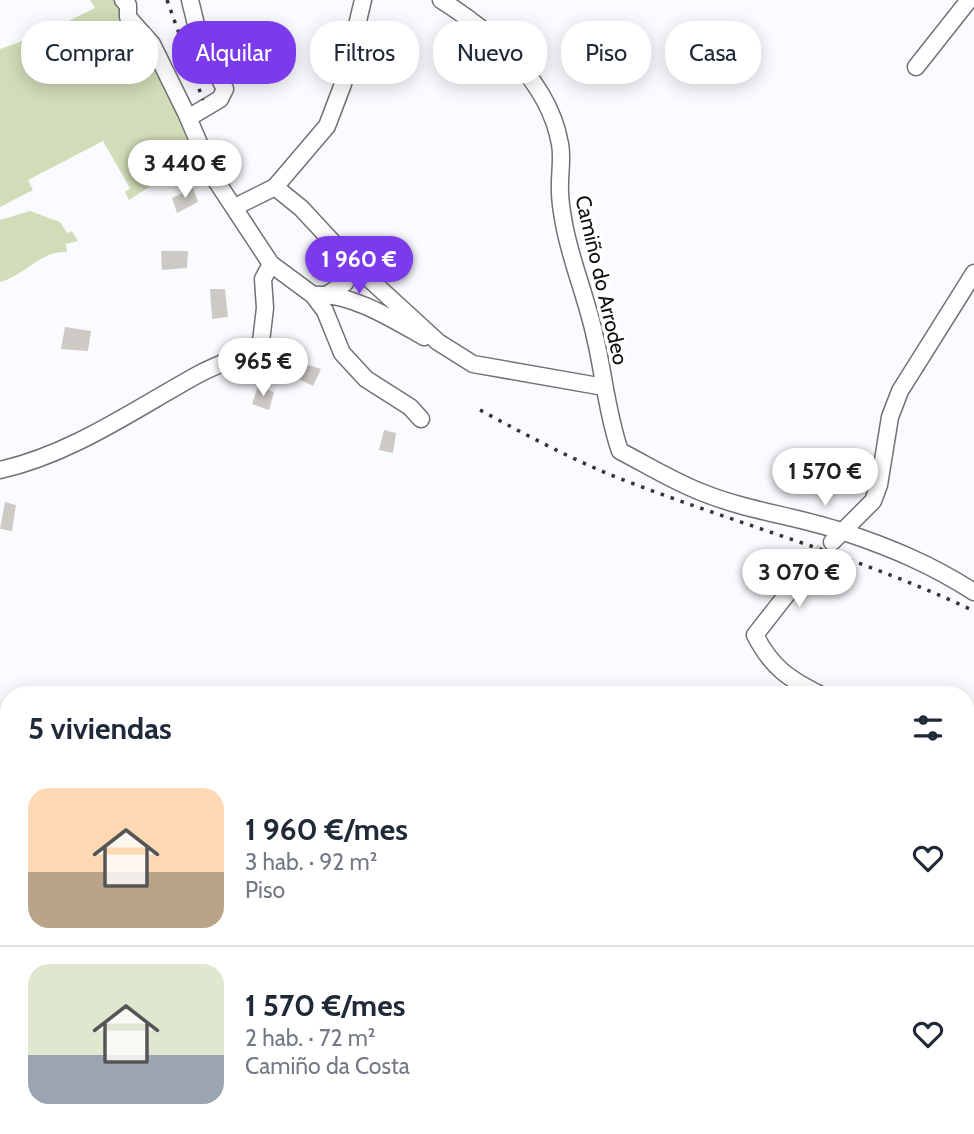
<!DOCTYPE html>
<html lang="es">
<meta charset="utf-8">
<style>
:root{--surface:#fff;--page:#f2f2f3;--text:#1f2937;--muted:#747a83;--line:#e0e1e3;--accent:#7c3aed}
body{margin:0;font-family:Cabin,sans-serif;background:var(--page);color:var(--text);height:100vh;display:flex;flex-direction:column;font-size:26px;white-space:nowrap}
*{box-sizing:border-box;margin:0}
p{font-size:23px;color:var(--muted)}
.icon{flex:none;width:38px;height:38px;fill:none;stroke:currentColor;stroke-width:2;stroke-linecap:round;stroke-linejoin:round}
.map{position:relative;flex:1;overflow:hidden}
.side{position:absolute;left:0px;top:686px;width:975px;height:448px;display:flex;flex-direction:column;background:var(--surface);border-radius:28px 28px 0 0;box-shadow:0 4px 18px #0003}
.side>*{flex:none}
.guide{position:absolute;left:21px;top:21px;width:933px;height:63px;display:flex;gap:14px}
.price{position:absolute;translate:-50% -60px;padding:0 16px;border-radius:24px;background:#fff;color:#222;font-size:23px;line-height:46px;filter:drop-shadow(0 2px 4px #0008)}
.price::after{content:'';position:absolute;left:50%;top:42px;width:21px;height:16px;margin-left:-10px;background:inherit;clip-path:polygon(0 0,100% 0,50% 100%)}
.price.selected{background:var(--accent);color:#fff}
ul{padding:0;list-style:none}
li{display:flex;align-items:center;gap:21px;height:175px;padding:0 28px}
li+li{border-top:2px solid var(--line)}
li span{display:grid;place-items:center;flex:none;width:196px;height:140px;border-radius:21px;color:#555}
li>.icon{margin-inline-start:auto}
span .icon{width:84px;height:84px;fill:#fffc;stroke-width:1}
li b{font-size:30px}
h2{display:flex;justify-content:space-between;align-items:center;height:84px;padding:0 28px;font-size:30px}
.chip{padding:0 24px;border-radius:28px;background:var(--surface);box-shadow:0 4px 18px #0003;font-size:24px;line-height:63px}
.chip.selected{background:var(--accent);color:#fff}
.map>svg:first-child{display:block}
</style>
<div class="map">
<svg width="974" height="1134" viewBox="0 0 974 1134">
<rect width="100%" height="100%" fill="#fafbfe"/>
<!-- green -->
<path fill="#d1dcb8" d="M90,0H114L127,24L155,54L194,158L129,200L125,192L130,188L103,141L28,180L33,190L0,207V49L42,34L95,8Z
M30,211L60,222L67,233L72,231L78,241L66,244L67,252C39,251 26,275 0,282V220Z"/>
<!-- building -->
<path fill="#cdcac5" d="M193,188L198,202L177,213L172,198Z
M161,251H188L187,268L162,270Z
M210,289H225L228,317L212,319Z
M65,327L91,331L88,351L61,349Z
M305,364L321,369L313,386L299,379Z
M258,386L274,392L269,410L252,404Z
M384,430L396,433L393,453L379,450Z
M5,502L16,505L12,531L0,529Z"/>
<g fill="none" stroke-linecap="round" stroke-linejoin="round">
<!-- minor-tunnel -->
<path stroke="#d6d7da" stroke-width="16" stroke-dasharray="16 8" stroke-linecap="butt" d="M813,561L832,542"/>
<!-- minor casing -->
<g stroke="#717176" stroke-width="19">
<path id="minor" d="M123,0L128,5V17L152,44L187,115L213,176L271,264L313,295L325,311L342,353L366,379L410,407L421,419
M441,0C493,33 549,80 560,144C563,159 559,176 560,192C560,202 562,213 564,224C571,262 587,299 595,337C604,375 607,414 620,451C647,465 673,481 701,492C747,511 797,516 844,532C892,548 932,565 974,592
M916,67L969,0
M188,118L220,99L225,89L200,41L190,0
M275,187L301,208L354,265L438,342L473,364L604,387
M235,207L275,187L327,126L343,84L363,0
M328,294L345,283L354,265
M313,295C348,291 394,320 424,337
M0,470C72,454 135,409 199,374C219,363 244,357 261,342L265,308L263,279L271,264
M832,542L873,501L879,485L890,417L900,391L974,273
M813,561L755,635C772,668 789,679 821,695
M966,998L974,1010"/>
</g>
<!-- minor -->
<use href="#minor" stroke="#fff" stroke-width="16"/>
<!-- rail -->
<path stroke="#353536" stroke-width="3.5" stroke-dasharray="3.5 7" stroke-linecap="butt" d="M167,0L203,100
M480,410C530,437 580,464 634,484C747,527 865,559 974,611"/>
</g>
<g text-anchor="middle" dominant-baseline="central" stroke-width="7" stroke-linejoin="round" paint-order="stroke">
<!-- street labels -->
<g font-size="21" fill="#0d0d0e" stroke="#fff">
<text transform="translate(602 280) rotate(77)">Camiño do Arrodeo</text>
</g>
</g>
</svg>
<b class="price" style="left:185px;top:200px">3 440 €</b>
<b class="price selected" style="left:359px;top:296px">1 960 €</b>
<b class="price" style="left:263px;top:398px">965 €</b>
<b class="price" style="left:825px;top:508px">1 570 €</b>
<b class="price" style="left:799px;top:609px">3 070 €</b>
<div class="guide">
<a class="chip">Comprar</a>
<a class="chip selected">Alquilar</a>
<a class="chip">Filtros</a>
<a class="chip">Nuevo</a>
<a class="chip">Piso</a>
<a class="chip">Casa</a>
</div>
<section class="side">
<h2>5 viviendas<svg class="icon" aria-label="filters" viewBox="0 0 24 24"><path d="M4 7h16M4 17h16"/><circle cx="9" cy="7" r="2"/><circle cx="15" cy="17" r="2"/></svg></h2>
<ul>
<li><span style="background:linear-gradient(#ffd9b3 60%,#b9a48a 0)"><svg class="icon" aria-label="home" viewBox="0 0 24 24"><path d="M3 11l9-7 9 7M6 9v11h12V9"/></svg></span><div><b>1 960 €/mes</b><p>3 hab. · 92 m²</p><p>Piso</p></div><svg class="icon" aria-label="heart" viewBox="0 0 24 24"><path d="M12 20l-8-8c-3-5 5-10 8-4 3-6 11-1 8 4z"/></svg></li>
<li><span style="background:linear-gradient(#dfe7d0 65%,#9aa5b1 0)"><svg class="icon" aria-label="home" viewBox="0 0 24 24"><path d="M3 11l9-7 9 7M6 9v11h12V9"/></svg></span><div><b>1 570 €/mes</b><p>2 hab. · 72 m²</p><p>Camiño da Costa</p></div><svg class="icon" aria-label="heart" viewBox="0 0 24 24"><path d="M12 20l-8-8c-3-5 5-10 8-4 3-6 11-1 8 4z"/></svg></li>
</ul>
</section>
</div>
